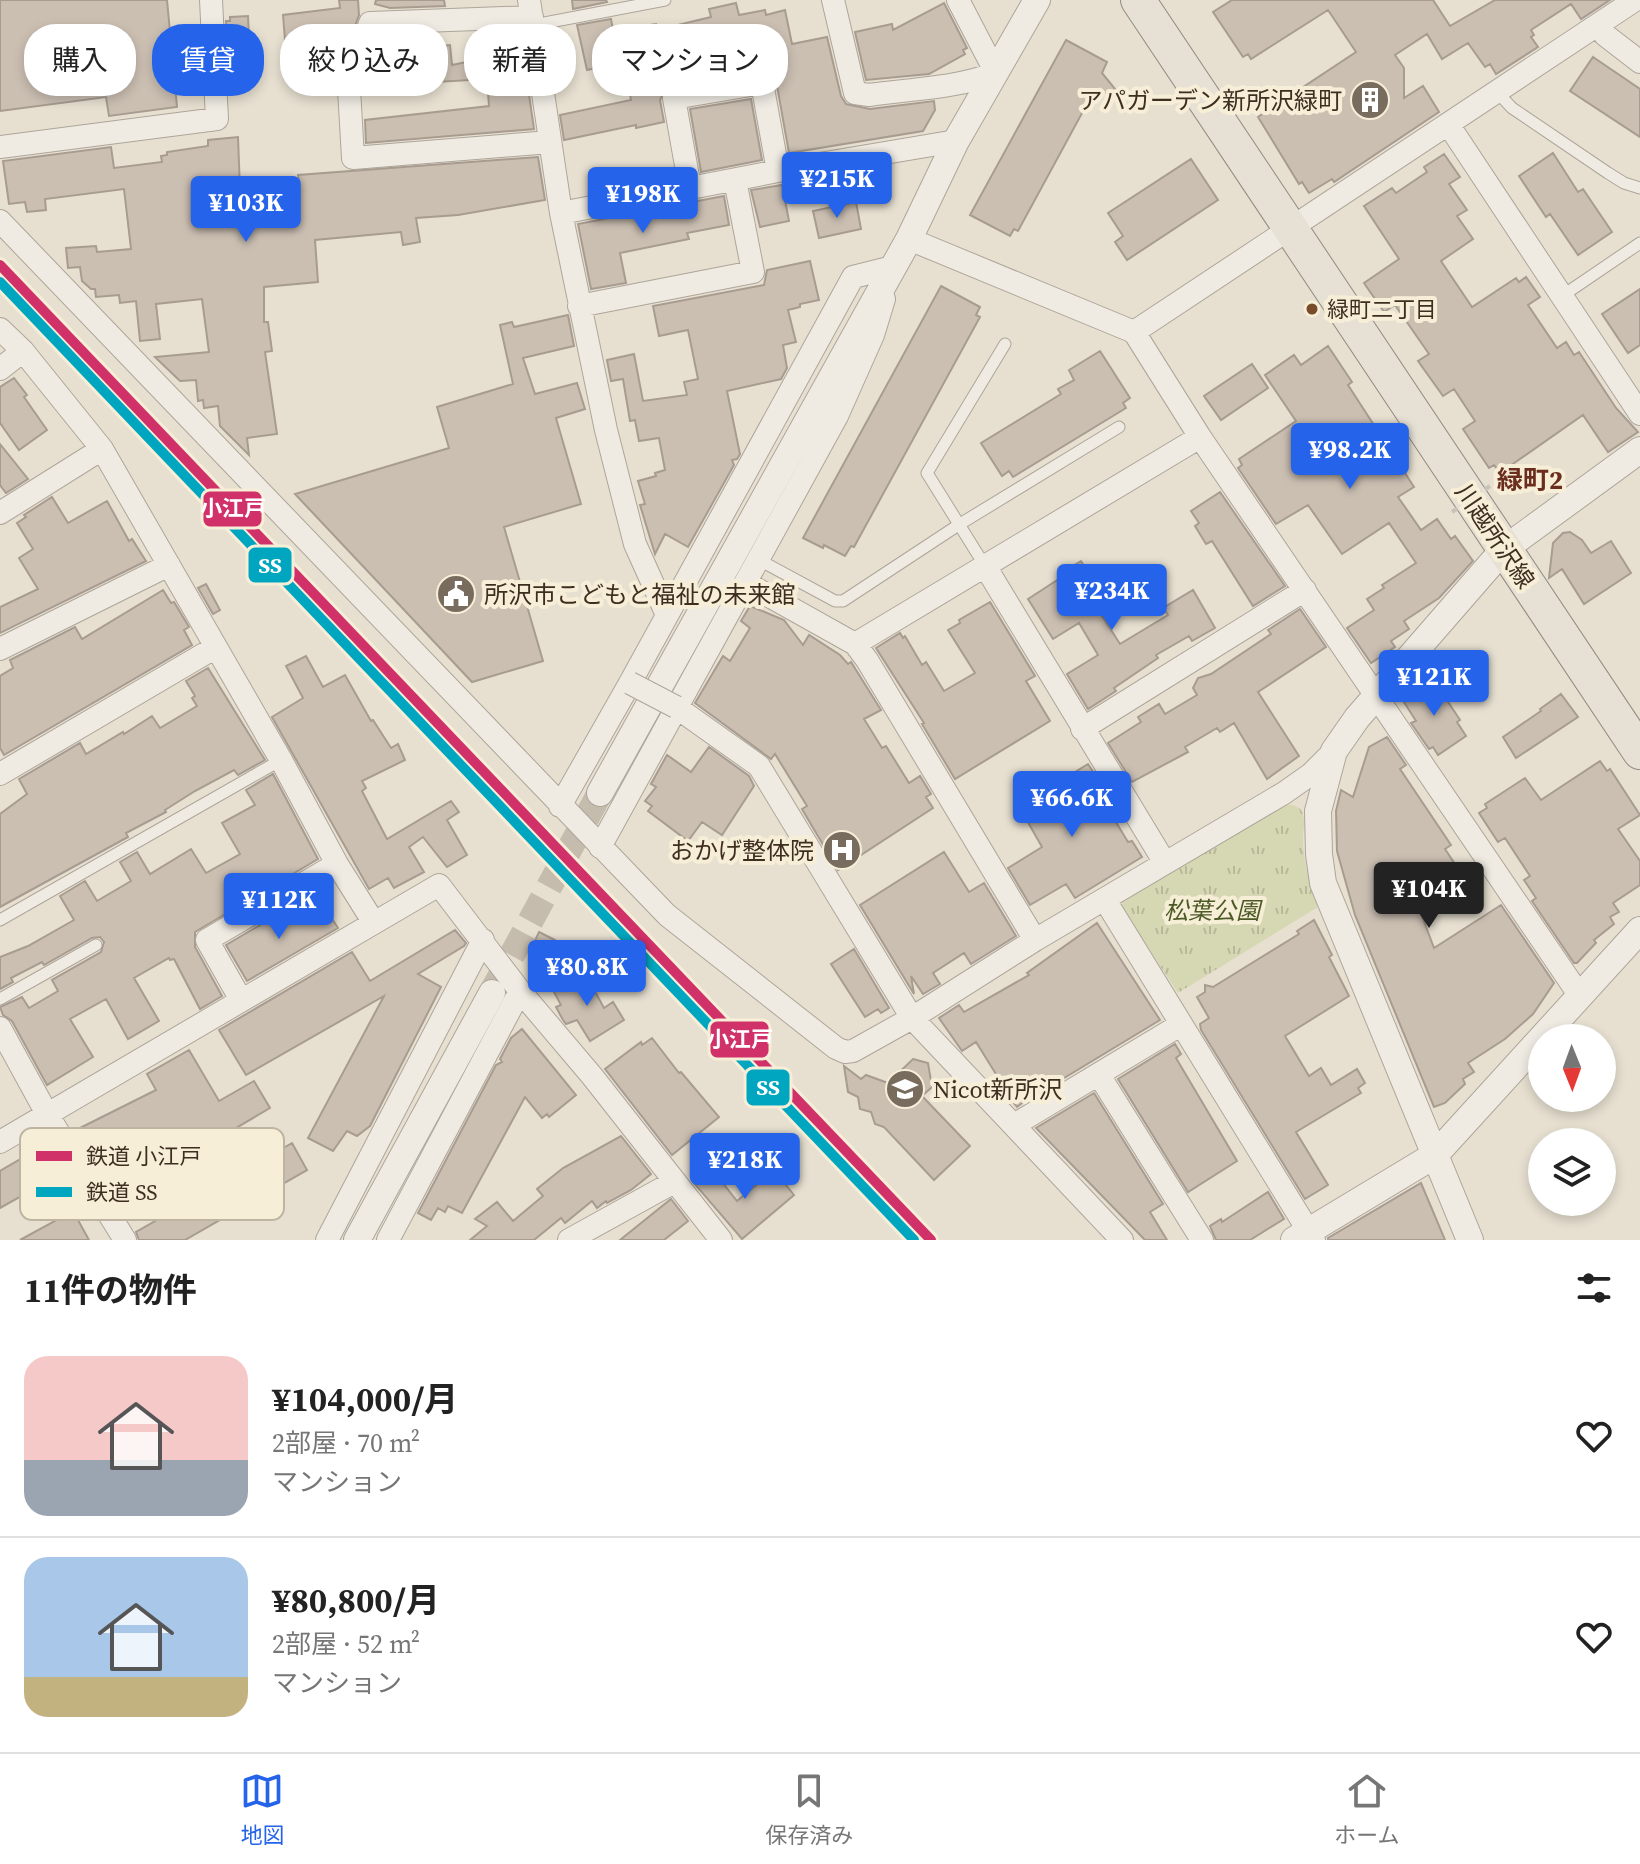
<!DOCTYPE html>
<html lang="ja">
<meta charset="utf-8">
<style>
:root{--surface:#fff;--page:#f6f6f6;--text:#222;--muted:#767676;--line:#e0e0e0;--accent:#2563eb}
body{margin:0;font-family:"Source Serif 4","Noto Sans JP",serif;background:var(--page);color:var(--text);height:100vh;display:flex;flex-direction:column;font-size:30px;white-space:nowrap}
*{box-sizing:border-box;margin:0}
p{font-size:26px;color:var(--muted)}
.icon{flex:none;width:44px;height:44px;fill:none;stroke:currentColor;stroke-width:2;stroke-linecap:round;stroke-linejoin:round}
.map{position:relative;height:1240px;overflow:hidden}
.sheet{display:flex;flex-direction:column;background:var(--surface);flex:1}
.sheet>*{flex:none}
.top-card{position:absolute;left:24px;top:24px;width:800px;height:72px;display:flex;gap:16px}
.needle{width:52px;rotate:179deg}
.buttons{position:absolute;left:1528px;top:1024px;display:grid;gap:16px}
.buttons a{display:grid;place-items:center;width:88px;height:88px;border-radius:50%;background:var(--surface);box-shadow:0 4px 12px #0003;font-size:40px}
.price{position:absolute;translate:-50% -68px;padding:0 18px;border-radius:8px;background:var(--accent);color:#fff;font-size:26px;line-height:52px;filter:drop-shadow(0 2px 4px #0008)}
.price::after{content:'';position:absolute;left:50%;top:48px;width:24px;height:18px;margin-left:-12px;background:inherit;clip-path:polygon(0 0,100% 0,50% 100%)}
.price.on{background:#222;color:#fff}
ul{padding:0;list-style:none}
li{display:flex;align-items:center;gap:24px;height:200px;padding:0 24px}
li+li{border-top:2px solid var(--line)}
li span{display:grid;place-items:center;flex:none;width:224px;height:160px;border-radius:24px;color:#555}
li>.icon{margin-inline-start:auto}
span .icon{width:96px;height:96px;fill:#fffc;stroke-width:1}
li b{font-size:34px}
h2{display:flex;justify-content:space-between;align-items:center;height:96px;padding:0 24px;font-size:34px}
.tag{padding:0 28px;border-radius:32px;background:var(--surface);box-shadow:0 4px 12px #0003;font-size:28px;line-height:72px}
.tag.on{background:var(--accent);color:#fff}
.dock{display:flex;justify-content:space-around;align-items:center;height:112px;border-top:2px solid var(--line);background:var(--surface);font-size:22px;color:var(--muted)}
.dock a{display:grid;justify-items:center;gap:4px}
.dock .on{color:var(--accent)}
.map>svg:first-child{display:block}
</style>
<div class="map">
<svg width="1640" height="1240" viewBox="0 0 1640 1240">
<defs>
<pattern id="grass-tufts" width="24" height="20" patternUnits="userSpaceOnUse" patternTransform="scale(2)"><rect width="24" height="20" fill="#d6d7b3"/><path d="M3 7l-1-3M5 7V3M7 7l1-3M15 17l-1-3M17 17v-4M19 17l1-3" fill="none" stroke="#b9b99a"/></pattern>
</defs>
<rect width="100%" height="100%" fill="#e7e0d1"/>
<!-- grass -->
<path fill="url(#grass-tufts)" d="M1281,805C1287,804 1294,804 1299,808C1307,814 1303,829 1303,838C1303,862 1310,885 1318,907L1178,993L1122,908V902Z"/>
<!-- building -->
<path fill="#cbbfb2" stroke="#a89c90" stroke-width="2" d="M0,0H167L177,107L109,116L106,97L0,111Z
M339,0H358L359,15L352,34L285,40L283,15L340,8Z
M376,0H444L445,6L390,8L375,4Z
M572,0H606L607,2L573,9Z
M1232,0H1433L1450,26L1495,0H1610L1581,19L1571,4L1531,30L1534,35L1531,37L1538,47L1496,74L1490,64L1485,67L1468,43L1442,59L1427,34L1395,55L1404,68V98L1423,86L1439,112L1334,182L1332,179L1309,193L1302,182L1299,184L1258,117L1356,52L1328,10L1251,59L1248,54L1243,57L1213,12Z
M736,3L739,15L765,10L766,15L785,10L792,44L827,37L841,96L846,104L870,109L934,101L935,110L923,131L789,153L776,80L772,73L760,69L666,87L660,100L664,122L636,128V125L564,140L560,115L631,100L624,62L587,70L577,25L611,19L613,30L656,24L657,30L711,17L709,9Z
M944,3L967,48L963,50L965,54L929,74L866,80L855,32L892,24L893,30Z
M248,16L249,37H242V41L227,42L226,21H230V17Z
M1066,40L1107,62L1102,73L1120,95L1094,91L1018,231L1014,229L1010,236L970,215Z
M521,41L525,81H527L534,129L366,143L365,120L489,106L487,79L367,86V79L376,51L450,45L452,65L486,58L484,44Z
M1593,57L1640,89V137L1570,91Z
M751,99L762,160L701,172L690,109Z
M238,137L240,190L299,183L298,175L538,157L545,200L458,215L416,218L420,242L403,245L401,232L315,240L318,282L264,287V322H268L272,351L265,352L277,434L247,438L249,455L220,426L218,406L204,408L203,400L198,401L196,380L180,381L155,357L209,352L202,299L156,304L160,339L140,341L136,301L120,303L119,295L96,297L95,289H91L82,281L80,267L68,268L66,248L96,246L97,252L131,249L124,189L45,199L46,210L27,212L25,202L9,204L3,161L111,147L114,168L162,162L161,156L167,155V152L208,146V140Z
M1553,153L1578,192L1583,189L1612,232L1578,255L1550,214L1546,217L1519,176Z
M1444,154L1460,177L1449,184L1467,210L1457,216L1473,239L1441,261L1472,307L1516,278L1519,282L1526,277L1540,297L1528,305L1557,348L1566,342L1574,355L1579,352L1616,408L1638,432L1608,452L1583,415L1500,473L1494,465L1489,468L1463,429L1475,421L1454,389L1443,396L1418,361L1429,354L1395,305L1384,312L1364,283L1399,259L1364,206L1392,188L1396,193L1427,172L1424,167Z
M1191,159L1218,200L1127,260L1115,242L1123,236L1108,213Z
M782,185L789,221L760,227L751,190Z
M724,196L729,225L687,233L689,239L620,253L626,283L591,289L578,224Z
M856,202L861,229L819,238L813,211Z
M810,261L819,300L800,304V307L788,310L796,342L783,345L787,368L781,379L727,391L740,454L737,459L732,460L734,465L688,547L665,534L655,554L640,505L645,504L638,481L656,476L655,473L665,470L659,438L639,441L635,420L630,421L623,379L611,381L607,360L634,354L643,401L687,395L684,382L698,379L688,330L659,336L653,306L764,285L767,270Z
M941,286L980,307L976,315L980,317L854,547L851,546L845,556L824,545L823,548L803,538Z
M1640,289V345L1628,353L1602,314Z
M568,315L574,346L523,358L535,394L577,383L585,409L556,418L581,504L504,527L543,661L472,682L295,494L449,448L437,407L513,384L500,325L512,322L514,327Z
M1328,346L1352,382L1348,385L1414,487L1398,497L1421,530L1437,519L1451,539L1455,536L1473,561L1439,598L1404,621L1409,629L1391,641L1395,647L1371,663L1347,628L1374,610L1367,599L1384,588L1382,585L1416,563L1389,523L1342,554L1308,505L1276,524L1238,468L1242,465L1239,459L1296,421L1265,375L1294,355L1301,365Z
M1100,351L1130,398L1123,403L1126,408L1013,477L1009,471L1002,476L981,443L1061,394L1058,389L1074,380L1069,370Z
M1252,364L1268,388L1221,420L1204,396Z
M14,378L27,395L24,397L47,430L19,450L0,423V387Z
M0,444L28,479L6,493L0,485Z
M1220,492L1285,586L1253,606L1212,541L1206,544L1195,526L1199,523L1191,511Z
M52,497L68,523L107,501L129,541L132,539L146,561L0,633V607L38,589L19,558L33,549L17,523L26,517L24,515Z
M1570,532L1582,540L1591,553L1611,541L1631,573L1584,604L1562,569L1549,578L1553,543L1563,533Z
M1081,561L1103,596L1099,599L1103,604L1097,608L1120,644L1168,615L1163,608L1193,590L1215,628L1192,641L1189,636L1156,655L1158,658L1114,688L1116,691L1088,709L1067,674L1098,655L1079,623L1053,639L1028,599L1065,575L1063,572Z
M206,584L220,610L213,614L198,588Z
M163,590L171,603L174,602L189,627L184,630L192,645L4,755L0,748V676L13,668L10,660L75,627L82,639Z
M990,602L1035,676L1026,681L1050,721L955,779L922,724L924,723L876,648L900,633L903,638L905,636L922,665L926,662L944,691L975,673L948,630L960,623L959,620Z
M750,606L784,620L803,645L809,635L840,655L848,664L851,662L881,710L864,719L882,748L886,746L909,783L920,776L931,794L926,797L933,808L838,870L802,809L807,806L775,754L771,759L695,703L723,656L730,661L750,628L741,621Z
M1300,609L1326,647L1258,692L1299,756L1267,779L1234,723L1220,732L1217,728L1185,747L1188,752L1132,782L1108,743L1141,722L1138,717L1159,704L1165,714L1197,695L1193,688L1198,678L1211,674L1271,634L1268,630Z
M306,656L323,687L345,675L371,721L373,720L391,748L398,744L405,760L362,781L366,788L362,791L387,839L451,801L459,812L447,820L467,855L447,867L423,837L409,847L424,872L394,888L388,878L369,889L272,717L303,698L286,666Z
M208,668L265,760L238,775L234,770L195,791L165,810L166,812L126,833L128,837L0,907V814L27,794L19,779L80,743L86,754L123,732L124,734L152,716L160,728L197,706L192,698L195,696L186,681Z
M1433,679L1460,720L1457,722L1466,736L1438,755L1433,747L1429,749L1411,723L1416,721L1402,699Z
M1561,694L1578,717L1516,758L1503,737L1541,711L1540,709Z
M1387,737L1406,765L1400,769L1451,845L1445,849L1461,873L1458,875L1466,885L1422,916L1434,948L1501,905L1554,983L1533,1014L1505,1039L1468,1063L1474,1072L1463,1079L1465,1084L1445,1103L1434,1107L1355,915L1337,851L1336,811L1341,790L1353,797L1369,747Z
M709,747L749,776L754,786L722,835L702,822L688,841L648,811L652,806L645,801L656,787L651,784L667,755L691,772Z
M1600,761L1607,771L1610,769L1640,815L1618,829L1640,861V885L1613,903L1619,912L1610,917L1614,924L1594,940L1596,943L1577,963H1574L1532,901L1536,898L1524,880L1530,876L1505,838L1498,842L1479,813L1487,808L1485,804L1525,778L1541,800Z
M1088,764L1108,795L1102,799L1128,842L1132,841L1142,857L1075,898L1066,884L1030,905L1008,868L1042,847L1021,810L1023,809L1021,805Z
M273,774L318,859L195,932V947L222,996L200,1009L174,959L170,960L169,958L134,978L159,1021L128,1039L106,999L70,1019L93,1057L47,1085L12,1021L3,1015L0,1007L22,997L29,1008L58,991L52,980L101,952L104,942L100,937L92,938L44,965L42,962L11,978L13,982L0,989V957L28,946L74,920L60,896L85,881L97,901L131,881L120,862L137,852L150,874L191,849L206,873L240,854L222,823L255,805L246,790Z
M944,852L969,892L984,883L1016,936L971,964L964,953L933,973L940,984L923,994L911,976L914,994L860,905Z
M323,905L338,928L247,981L226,945L284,911L291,924Z
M1314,920L1332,955L1329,957L1349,996L1285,1036L1309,1076L1321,1068L1331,1085L1357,1069L1365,1083L1358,1088L1361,1093L1296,1132L1328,1185L1305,1199L1201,1030L1200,1024L1209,1018L1197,997L1205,992V985L1213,987L1299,934L1297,931Z
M1097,923L1160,1020L1036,1095V1093L1017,1107L1002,1089L1004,1087L976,1042L962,1051L939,1018L959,1005L964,1012L1029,975L1027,973Z
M455,930L466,943L464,946L418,974L441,987L370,1126L357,1136L347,1131L333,1151L308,1138L384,996L246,1075L219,1030L352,952L370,981Z
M539,932L555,940L546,958L530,951Z
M854,949L889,1008L881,1013L878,1009L865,1017L831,964Z
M586,975L604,1008L613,1002L624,1020L590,1041L577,1020L566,1024L563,1020L556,1007L561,1005L554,992Z
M522,1029L576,1095L549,1117L547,1114L542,1118L525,1097L462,1213L448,1206L445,1212L438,1208L431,1220L418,1213L496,1065L502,1062L500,1059L511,1038Z
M652,1038L679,1073L681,1072L719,1117L672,1155L605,1069L641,1042L642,1045Z
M1175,1044L1181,1054L1176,1058L1237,1161L1188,1192L1118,1079Z
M189,1050L219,1101L254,1081L270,1108L116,1199L74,1131L156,1090L147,1074Z
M913,1059L928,1063L932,1087L922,1096L970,1146L934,1180L884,1127L875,1124L871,1112L860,1109L858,1097L848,1092L844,1066L861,1079L866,1075L888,1083Z
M1094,1093L1163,1204L1150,1212L1167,1240H1145L1036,1128Z
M621,1136L651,1174L631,1190L607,1203L606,1201L597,1208L592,1201L565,1223L561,1218L534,1240H470L487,1226L475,1219L497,1202L513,1221L543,1196L537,1189L563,1168Z
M48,1143L66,1171L0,1208V1171Z
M292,1143L307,1170L185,1240H139L136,1232Z
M711,1168L737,1201L774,1170L794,1195L742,1239L693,1182Z
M1421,1183L1445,1240H1328V1238Z
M1268,1192L1284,1219L1250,1240H1216L1210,1226L1221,1219L1222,1222Z
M671,1199L688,1221L664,1240H620Z
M73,1211L89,1240H20Z"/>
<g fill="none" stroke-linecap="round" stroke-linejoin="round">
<!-- tertiary-tunnel -->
<path stroke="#c5bcae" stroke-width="26" stroke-dasharray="26 13" stroke-linecap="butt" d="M493,990L600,793"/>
<!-- service casing -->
<g stroke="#ada599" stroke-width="13">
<path id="service" d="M534,25L665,0
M1497,92L1512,108L1608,173L1624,183L1640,188
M1562,296L1640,243
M759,560L835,601H843L960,524L1119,427
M985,566L927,473L1005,344
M0,920L281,760
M0,999L96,945"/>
</g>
<!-- minor casing -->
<g stroke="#ada599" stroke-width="24">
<path id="minor" d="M529,0L561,213L606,430L635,544L667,615
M833,0L855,93L869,95C911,89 957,88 996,73L958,0
M532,17L370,23L349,89L353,158L550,142
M1597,25L1605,35L1640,62
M1448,124L1640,414
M0,147L217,119L211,0
M690,188L674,98L762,83L778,171
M561,213L778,171L956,141
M0,221L667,915L836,1048L845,1052L853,1051L912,1018L1035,940L1284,793L1311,774L1334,751
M909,239L1134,332L1200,437L1580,996
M579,306L753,272L735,180
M0,329L23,351L102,449L281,760L337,864L374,923L439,885L520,991L592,1076L721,1240
M1134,332L1635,0
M0,369L23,351
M0,513L102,449
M985,566L1165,863
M746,583L855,644L867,660L1035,940
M855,644L1200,437
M0,649L169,565
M676,707L759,766L912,1018L1122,1240
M1082,729L1305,590
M0,774L216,647
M560,806L630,683L853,277L893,267
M600,847L837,416L873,335L884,299
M1105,900L1314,1240
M241,1000L207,940L337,864
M0,1028L47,1114L125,1240
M1099,1075L1202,1240
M1014,1125L1180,1025
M0,1142L374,923
M327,1240L483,940
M388,1240L520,991
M569,1240L674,1182"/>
</g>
<!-- tertiary casing -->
<g stroke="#ada599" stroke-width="28">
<path id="tertiary" d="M600,793L909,239L956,141L1037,0
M357,1240L492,993
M1294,1240L1435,1155L1640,930
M1470,1240L1323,883L1319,854L1318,811L1334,751L1357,718L1503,550L1640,450"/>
</g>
<!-- primary casing -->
<g stroke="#928b80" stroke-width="36">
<path id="primary" d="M1138,0L1640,752"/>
</g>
<!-- service -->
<use href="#service" stroke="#efebe3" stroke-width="11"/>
<!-- minor -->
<use href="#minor" stroke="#efebe3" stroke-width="22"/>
<!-- tertiary -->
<use href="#tertiary" stroke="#efebe3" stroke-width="26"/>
<!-- primary -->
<use href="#primary" stroke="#e6e1d4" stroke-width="34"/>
<!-- minor-bridge casing -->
<g stroke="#ada599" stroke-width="24" stroke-linecap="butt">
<path id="minor-bridge" d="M630,683L676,707"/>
</g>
<!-- path-bridge -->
<path stroke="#c8c2b9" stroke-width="4" stroke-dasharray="6 4" stroke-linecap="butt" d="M1452,512L1490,486"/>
<!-- minor-bridge -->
<use href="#minor-bridge" stroke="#efebe3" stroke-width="22"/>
<!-- rail-1 casing -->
<g stroke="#f7eed8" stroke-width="16">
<path id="rail-1" d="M0,265L931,1240"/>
</g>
<!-- rail-2 casing -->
<g stroke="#f7eed8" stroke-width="16">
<path id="rail-2" d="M0,282L914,1240"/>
</g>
<!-- rail-1 -->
<use href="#rail-1" stroke="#d13169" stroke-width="10"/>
<!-- rail-2 -->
<use href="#rail-2" stroke="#00a6bf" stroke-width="10"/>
</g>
<!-- icons -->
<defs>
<g id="building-disc" transform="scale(2)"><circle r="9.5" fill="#786c5e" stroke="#f7eed8"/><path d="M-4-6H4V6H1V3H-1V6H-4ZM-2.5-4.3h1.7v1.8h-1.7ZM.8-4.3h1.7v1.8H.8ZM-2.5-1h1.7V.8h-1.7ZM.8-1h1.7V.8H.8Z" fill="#fff"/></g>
<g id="civic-disc" transform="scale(2)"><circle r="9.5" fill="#786c5e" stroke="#f7eed8"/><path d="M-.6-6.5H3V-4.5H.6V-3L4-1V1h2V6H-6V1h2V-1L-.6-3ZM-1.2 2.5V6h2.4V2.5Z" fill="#fff"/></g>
<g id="hospital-disc" transform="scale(2)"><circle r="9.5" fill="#786c5e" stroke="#f7eed8"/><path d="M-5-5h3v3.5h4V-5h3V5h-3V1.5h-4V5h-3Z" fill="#fff"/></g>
<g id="school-disc" transform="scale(2)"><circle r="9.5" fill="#786c5e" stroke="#f7eed8"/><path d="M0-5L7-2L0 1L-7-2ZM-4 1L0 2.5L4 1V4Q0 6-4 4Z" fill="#fff"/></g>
</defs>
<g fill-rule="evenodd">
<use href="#building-disc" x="1370" y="100"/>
<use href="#civic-disc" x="456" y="594"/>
<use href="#hospital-disc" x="842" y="850"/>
<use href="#school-disc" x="905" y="1089"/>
</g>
<!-- markers -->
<circle fill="#7a4b2a" stroke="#f7eed8" stroke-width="3" cx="1312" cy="309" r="7"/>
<g text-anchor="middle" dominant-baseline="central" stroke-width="8" stroke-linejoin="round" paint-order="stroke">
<!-- bus labels -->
<g font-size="22" fill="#3d2e20" stroke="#f7eed8" text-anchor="start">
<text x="1327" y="309">緑町二丁目</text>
</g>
<!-- poi labels -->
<g font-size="24" fill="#3d2e20" stroke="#f7eed8" text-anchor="end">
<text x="1342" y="100">アパガーデン新所沢緑町</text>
<text x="484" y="594" text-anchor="start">所沢市こどもと福祉の未来館</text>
<text x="814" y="850">おかげ整体院</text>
<text x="933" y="1089" text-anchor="start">Nicot新所沢</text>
</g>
<!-- street labels -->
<g font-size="24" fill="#3d2e20" stroke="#f7eed8">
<text transform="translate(1495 536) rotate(56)">川越所沢線</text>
</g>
<!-- park labels -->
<g font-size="24" font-style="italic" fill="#4d5a26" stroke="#f7eed8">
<text x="1212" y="910">松葉公園</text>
</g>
<!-- neighbourhood labels -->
<g font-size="26" font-weight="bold" fill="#6b2e1e" stroke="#f7eed8">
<text x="1530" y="480">緑町2</text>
</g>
</g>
<!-- legend -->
<rect x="20" y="1128" width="264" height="92" rx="12" fill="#f7eed8" stroke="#bfb4a1" stroke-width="2"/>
<rect x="36" y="1151" width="36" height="10" fill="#d13169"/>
<rect x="36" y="1187" width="36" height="10" fill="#00a6bf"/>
<g font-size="22" fill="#3d2e20">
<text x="86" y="1164">鉄道 小江戸</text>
<text x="86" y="1200">鉄道 SS</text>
</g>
<g stroke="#f7eed8" stroke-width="3">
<rect x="202" y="490" width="61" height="38" rx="8" fill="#d13169"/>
<rect x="247" y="546" width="46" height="38" rx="8" fill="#00a6bf"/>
<rect x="709" y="1020" width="61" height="39" rx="8" fill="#d13169"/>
<rect x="745" y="1068" width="46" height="39" rx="8" fill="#00a6bf"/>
</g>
<g font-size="22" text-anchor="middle" font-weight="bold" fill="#fff">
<text x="233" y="516">小江戸</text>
<text x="270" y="573">SS</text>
<text x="740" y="1047">小江戸</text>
<text x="768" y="1095">SS</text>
</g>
</svg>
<div class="buttons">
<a><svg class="needle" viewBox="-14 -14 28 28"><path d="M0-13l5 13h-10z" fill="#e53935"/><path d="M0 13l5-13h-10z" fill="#767676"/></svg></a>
<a><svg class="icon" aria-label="layers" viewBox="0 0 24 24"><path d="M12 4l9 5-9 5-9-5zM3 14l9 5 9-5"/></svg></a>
</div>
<b class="price" style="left:837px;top:220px">¥215K</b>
<b class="price" style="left:643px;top:235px">¥198K</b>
<b class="price" style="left:246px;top:244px">¥103K</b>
<b class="price" style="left:1350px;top:491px">¥98.2K</b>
<b class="price" style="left:1112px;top:632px">¥234K</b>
<b class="price" style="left:1434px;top:718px">¥121K</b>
<b class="price" style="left:1072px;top:839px">¥66.6K</b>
<b class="price on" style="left:1429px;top:930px">¥104K</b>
<b class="price" style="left:279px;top:941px">¥112K</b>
<b class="price" style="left:587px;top:1008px">¥80.8K</b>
<b class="price" style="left:745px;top:1201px">¥218K</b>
<div class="top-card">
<a class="tag">購入</a>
<a class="tag on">賃貸</a>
<a class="tag">絞り込み</a>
<a class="tag">新着</a>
<a class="tag">マンション</a>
</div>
</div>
<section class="sheet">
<h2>11件の物件<svg class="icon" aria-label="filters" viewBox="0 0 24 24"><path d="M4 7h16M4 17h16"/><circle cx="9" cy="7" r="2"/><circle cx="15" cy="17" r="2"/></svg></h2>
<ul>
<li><span style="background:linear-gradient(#f6c9c9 65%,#9aa5b1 0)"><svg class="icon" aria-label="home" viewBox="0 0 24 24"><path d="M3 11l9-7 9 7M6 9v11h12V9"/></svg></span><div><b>¥104,000/月</b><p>2部屋 · 70 m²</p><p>マンション</p></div><svg class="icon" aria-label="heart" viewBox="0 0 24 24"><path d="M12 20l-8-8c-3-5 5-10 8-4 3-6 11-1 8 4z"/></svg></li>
<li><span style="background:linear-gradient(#a9c7e8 75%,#c2b280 0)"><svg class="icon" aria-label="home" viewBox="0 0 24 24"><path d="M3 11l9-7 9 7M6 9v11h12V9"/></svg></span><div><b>¥80,800/月</b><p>2部屋 · 52 m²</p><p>マンション</p></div><svg class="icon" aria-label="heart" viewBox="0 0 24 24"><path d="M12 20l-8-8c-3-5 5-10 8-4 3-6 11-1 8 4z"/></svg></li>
</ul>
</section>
<nav class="dock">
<a class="on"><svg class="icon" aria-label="map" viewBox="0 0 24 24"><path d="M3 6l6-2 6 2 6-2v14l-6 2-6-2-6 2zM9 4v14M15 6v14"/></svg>地図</a>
<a><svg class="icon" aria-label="saved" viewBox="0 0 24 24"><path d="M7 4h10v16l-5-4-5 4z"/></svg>保存済み</a>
<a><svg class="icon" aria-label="home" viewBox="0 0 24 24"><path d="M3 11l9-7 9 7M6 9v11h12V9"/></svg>ホーム</a>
</nav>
